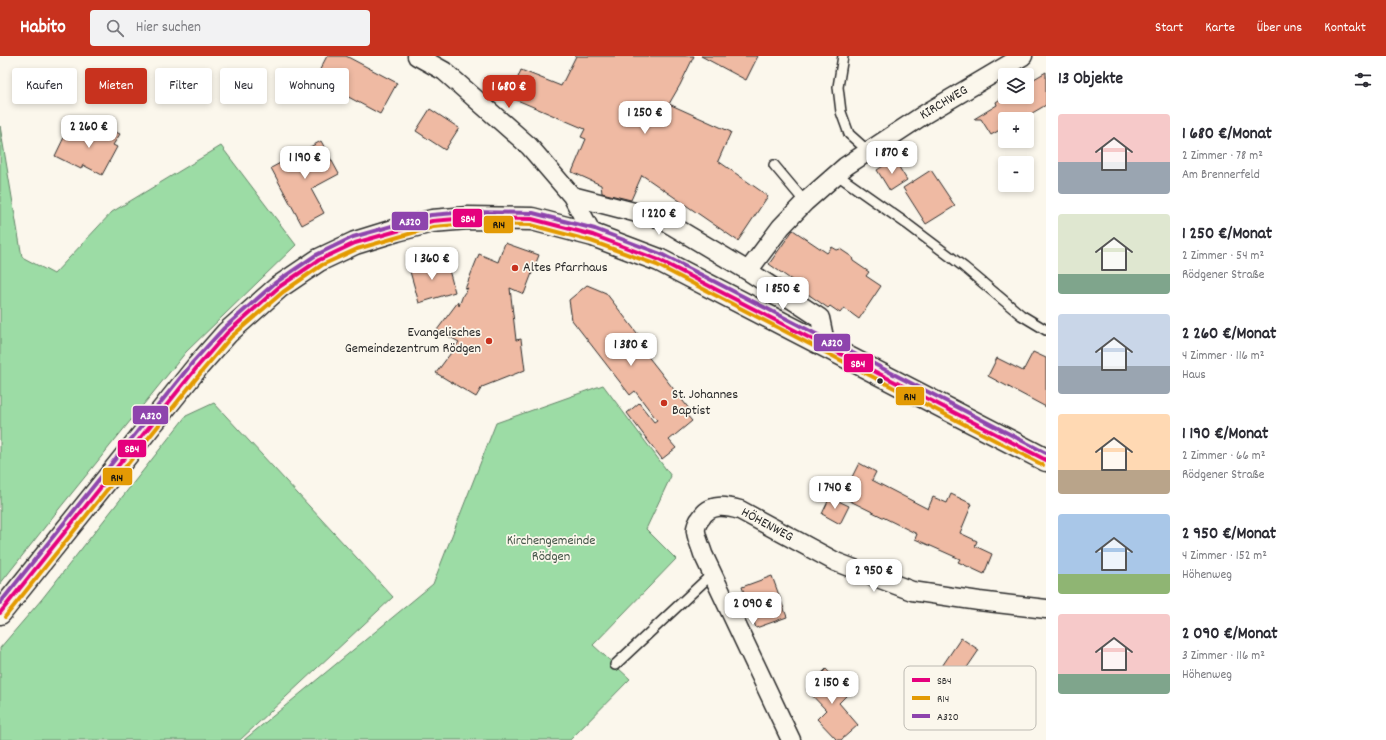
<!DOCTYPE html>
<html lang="de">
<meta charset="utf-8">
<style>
:root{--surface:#fff;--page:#f2f2f3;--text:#2b2b33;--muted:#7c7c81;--accent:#c8321e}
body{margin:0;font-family:Dekko,sans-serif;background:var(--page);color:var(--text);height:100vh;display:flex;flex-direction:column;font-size:15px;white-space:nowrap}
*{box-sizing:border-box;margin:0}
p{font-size:13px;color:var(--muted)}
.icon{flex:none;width:22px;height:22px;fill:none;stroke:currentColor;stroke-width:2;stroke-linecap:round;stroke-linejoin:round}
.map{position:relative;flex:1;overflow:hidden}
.drawer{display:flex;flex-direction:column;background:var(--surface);width:340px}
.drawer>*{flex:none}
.banner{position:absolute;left:12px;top:12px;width:380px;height:36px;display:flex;gap:8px}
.controls{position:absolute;left:998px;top:12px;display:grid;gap:8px}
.controls a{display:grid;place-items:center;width:36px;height:36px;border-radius:4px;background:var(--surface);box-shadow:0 2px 6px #0003;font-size:20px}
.price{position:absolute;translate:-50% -34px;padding:0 9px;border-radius:8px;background:#fff;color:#222;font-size:13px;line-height:26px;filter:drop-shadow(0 1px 2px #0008)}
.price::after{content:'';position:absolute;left:50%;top:24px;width:12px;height:9px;margin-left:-6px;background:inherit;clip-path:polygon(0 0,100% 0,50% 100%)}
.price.selected{background:var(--accent);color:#fff}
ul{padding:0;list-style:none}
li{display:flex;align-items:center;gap:12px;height:100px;padding:0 12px}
li span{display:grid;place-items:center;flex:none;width:112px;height:80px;border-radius:4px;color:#555}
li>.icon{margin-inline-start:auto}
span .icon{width:48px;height:48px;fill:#fffc;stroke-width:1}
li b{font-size:17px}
h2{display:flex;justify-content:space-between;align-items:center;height:48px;padding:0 12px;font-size:17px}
.pill{padding:0 14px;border-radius:4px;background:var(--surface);box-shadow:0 2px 6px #0003;font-size:14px;line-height:36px}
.pill.selected{background:var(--accent);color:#fff}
header{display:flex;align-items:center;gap:24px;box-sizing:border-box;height:56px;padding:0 20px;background:var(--accent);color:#fff}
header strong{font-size:19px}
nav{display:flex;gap:22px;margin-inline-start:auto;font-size:14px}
.search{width:280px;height:36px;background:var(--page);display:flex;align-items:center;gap:10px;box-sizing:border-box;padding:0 14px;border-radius:4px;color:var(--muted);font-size:15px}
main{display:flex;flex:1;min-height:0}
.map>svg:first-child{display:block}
</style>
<header>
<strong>Habito</strong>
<div class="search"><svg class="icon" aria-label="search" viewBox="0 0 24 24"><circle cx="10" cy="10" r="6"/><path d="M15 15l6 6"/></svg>Hier suchen</div>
<nav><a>Start</a><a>Karte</a><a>Über uns</a><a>Kontakt</a></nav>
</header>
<main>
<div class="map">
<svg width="1046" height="684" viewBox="0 0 1046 684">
<rect width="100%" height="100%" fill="#fbf7ec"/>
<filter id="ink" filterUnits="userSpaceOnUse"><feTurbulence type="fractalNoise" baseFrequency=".025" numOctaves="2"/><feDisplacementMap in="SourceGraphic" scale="8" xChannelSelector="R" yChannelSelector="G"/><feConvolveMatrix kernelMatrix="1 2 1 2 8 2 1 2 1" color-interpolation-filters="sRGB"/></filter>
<g filter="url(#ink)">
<!-- green -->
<path fill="#9cdca5" stroke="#648468" d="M0,70L22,201L54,218L112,156L221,90L296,189L186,296L59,453L0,528Z
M603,329L671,420L646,473L676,503L593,589L630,623L570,684H244L433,528L496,367Z
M214,347L393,541L240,684H0V592L42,543L186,360Z"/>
<!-- building -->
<path fill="#efbaa3" stroke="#2b2b2b" d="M327,0H346L397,27L380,58L315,23Z
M576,0H694L680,29L669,48L731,76L718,105L768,140L738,185L642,119L631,144L602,137L601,129L572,116L586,83L581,81L585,73L510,41L521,14L561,30Z
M701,0H758L746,24Z
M1046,16V49L1022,63H1005V71L991,79L981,63H974L997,49L996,46L1005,40L1027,41V27Z
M430,53L459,72L445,94L416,75Z
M96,67L120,78L113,89L117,91L102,119L83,109L81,113L55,100L68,73L88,83Z
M321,85L339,118L311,133L324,157L302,169L271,112Z
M894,103L907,124L890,135L877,114Z
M931,114L955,150L926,168L903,132Z
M793,174L827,197L832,191L837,194L840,193L852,201L853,205L869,216L866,220L881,230L859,263L844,252L840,257L830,250L828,252L802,234L803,232L769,208Z
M505,187L539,199L524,238L510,232L516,284L521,283L525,314L482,331L476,341L436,317L459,286L437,274L458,246L459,250L463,239L468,232L465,233L479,198L498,206Z
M446,203L455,236L419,247L409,212Z
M587,229L606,237L644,286L639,289L690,354L686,358L692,365L669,384L676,392L662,403L627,357L639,347L654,366L657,364L635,335L630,339L572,264L569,244Z
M1033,296L1046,302V351L988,320L997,302L1023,315Z
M859,407L876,416L872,424L928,453L933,441L947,447L951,438L972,448L960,477L977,485L975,490L992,498L984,518L958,506L960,503L915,483L917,478L842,441Z
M830,441L849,450L840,468L822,458Z
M772,520L787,561L756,572L742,531Z
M961,582L979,594L966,613L985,625L956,673L939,662L948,648L926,634Z
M826,613L849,637L839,647L858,669L841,684H837L817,663L826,654L806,633Z"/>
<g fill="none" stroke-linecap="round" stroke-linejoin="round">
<!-- service casing -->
<g stroke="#2b2b2b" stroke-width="12">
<path id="service" d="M843,0L838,31L841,56L849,78L868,95
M774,109L805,146
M836,118L907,168L964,211L1021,259L1046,274
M615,609L712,518"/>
</g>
<!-- minor casing -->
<g stroke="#2b2b2b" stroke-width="21">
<path id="minor" d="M417,0L444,15L529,90L572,140L593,179
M572,140L661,163L748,215L820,262L826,291
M748,215L781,171L805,146L846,110L925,58L1023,0
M791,684L703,498C701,491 697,483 696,476C695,472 698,465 701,462C710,447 726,450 740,454L836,506L912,535L979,545L1046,553"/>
</g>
<!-- primary casing -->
<g stroke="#2b2b2b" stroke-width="25">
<path id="primary" d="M0,557L198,310L227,277L279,231L319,204L355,187L397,174L432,165L468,162L532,163L593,179L659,204L1046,404"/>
</g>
<!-- service -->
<use href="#service" stroke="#fbf7ec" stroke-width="9"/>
<!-- minor -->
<use href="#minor" stroke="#fbf7ec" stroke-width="18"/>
<!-- primary -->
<use href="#primary" stroke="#fbf7ec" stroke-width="22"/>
<!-- bus-1 casing -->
<g stroke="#fbf7ec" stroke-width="7">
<path id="bus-1" d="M0,557L198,310L227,277L279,231L319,204L355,187L432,165L468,162L532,163L593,179L659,204L1046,404"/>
</g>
<!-- bus-2 casing -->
<g stroke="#fbf7ec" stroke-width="7">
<path id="bus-2" d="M5,561L203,314L231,281L283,236L322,209L357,193L433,171L468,168L531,169L591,185L657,209L1043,409"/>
</g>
<!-- bus-3 casing -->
<g stroke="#fbf7ec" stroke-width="7">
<path id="bus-3" d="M0,547L193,306L223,273L275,227L316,199L353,181L431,159L468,156L533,157L595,173L661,198L1046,397"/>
</g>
<!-- bus-1 -->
<use href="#bus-1" stroke="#e5007d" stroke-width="4"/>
<!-- bus-2 -->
<use href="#bus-2" stroke="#e39a04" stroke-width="4"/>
<!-- bus-3 -->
<use href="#bus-3" stroke="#8e44ad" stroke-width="4"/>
</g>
</g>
<!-- markers -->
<g fill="#c8321e" stroke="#fbf7ec" stroke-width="1.5">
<circle cx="515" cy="212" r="4"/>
<circle cx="489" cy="285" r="4"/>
<circle cx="664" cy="347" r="4"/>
</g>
<circle fill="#2b2b2b" stroke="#fbf7ec" stroke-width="1.5" cx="880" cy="325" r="3.5"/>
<g text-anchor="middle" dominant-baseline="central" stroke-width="3.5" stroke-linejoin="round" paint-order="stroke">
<!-- street labels -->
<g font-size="14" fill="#2b2b2b" stroke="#fbf7ec">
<text transform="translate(944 47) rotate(-31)">KIRCHWEG</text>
<text transform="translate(767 469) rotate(28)">HÖHENWEG</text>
</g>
<!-- poi labels -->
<g font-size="14" fill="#2b2b2b" stroke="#fbf7ec" text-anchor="start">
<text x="523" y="212">Altes Pfarrhaus</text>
<text x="481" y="277" text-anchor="end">Evangelisches<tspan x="481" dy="16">Gemeindezentrum Rödgen</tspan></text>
<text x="672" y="339">St. Johannes<tspan x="672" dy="16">Baptist</tspan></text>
</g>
<!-- park labels -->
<g font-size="14" fill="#47574a" stroke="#fbf7ec">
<text x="551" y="485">Kirchengemeinde<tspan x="551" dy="16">Rödgen</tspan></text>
</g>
</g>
<!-- legend -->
<rect x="904" y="610" width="132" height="64" rx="6" fill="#fbf7ec" stroke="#bdbab2" stroke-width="1"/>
<rect x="912" y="622" width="18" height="4" fill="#e5007d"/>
<rect x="912" y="640" width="18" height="4" fill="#e39a04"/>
<rect x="912" y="658" width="18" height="4" fill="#8e44ad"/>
<g font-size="11" fill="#2b2b2b">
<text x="937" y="628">SB4</text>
<text x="937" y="646">R14</text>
<text x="937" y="664">A320</text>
</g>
<g stroke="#fbf7ec" stroke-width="1.5">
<rect x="452" y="152" width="31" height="20" rx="4" fill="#e5007d"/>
<rect x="391" y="155" width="38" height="20" rx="4" fill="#8e44ad"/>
<rect x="483" y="159" width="31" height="19" rx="4" fill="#e39a04"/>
<rect x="813" y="277" width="38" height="19" rx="4" fill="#8e44ad"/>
<rect x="843" y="297" width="31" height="20" rx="4" fill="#e5007d"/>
<rect x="895" y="330" width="30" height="20" rx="4" fill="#e39a04"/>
<rect x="132" y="349" width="37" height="20" rx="4" fill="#8e44ad"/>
<rect x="117" y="383" width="30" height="19" rx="4" fill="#e5007d"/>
<rect x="102" y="411" width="31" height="19" rx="4" fill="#e39a04"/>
</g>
<g font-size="11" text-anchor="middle" font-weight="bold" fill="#fff">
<text x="468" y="166">SB4</text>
<text x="410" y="169">A320</text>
<text x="832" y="290">A320</text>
<text x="858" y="311">SB4</text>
<text x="151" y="363">A320</text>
<text x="132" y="396">SB4</text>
</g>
<g font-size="11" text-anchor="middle" font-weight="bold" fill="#111">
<text x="499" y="172">R14</text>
<text x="910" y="344">R14</text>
<text x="117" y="425">R14</text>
</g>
</svg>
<div class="controls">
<a><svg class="icon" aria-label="layers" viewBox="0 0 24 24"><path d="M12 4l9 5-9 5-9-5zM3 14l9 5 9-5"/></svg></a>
<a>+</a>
<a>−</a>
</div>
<b class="price selected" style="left:509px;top:53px">1 680 €</b>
<b class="price" style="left:645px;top:79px">1 250 €</b>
<b class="price" style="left:89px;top:93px">2 260 €</b>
<b class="price" style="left:892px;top:119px">1 870 €</b>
<b class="price" style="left:305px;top:124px">1 190 €</b>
<b class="price" style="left:659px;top:180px">1 220 €</b>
<b class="price" style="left:432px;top:225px">1 360 €</b>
<b class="price" style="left:783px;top:255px">1 850 €</b>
<b class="price" style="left:631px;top:311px">1 380 €</b>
<b class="price" style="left:835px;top:454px">1 740 €</b>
<b class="price" style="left:874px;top:537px">2 950 €</b>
<b class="price" style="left:753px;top:570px">2 090 €</b>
<b class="price" style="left:832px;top:649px">2 150 €</b>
<div class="banner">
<a class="pill">Kaufen</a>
<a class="pill selected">Mieten</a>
<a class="pill">Filter</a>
<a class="pill">Neu</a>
<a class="pill">Wohnung</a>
</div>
</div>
<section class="drawer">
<h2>13 Objekte<svg class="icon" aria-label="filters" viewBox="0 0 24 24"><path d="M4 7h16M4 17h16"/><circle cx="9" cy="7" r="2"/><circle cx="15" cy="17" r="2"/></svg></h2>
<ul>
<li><span style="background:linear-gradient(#f6c9c9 60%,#9aa5b1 0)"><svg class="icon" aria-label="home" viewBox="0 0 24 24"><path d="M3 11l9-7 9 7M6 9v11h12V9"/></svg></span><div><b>1 680 €/Monat</b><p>2 Zimmer · 78 m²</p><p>Am Brennerfeld</p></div></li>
<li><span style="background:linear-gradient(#dfe7d0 75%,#7fa58c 0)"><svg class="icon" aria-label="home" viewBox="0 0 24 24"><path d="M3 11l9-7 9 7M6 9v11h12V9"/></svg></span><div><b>1 250 €/Monat</b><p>2 Zimmer · 54 m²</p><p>Rödgener Straße</p></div></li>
<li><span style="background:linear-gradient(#c9d6e8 65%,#9aa5b1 0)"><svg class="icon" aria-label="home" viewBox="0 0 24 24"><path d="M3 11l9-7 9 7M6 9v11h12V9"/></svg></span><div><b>2 260 €/Monat</b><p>4 Zimmer · 116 m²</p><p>Haus</p></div></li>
<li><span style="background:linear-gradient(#ffd9b3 70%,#b9a48a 0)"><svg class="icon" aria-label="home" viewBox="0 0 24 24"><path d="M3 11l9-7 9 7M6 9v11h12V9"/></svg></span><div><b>1 190 €/Monat</b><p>2 Zimmer · 66 m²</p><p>Rödgener Straße</p></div></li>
<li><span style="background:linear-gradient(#a9c7e8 75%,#8fb573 0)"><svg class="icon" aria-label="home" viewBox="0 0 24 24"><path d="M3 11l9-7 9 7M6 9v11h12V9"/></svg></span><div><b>2 950 €/Monat</b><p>4 Zimmer · 152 m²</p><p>Höhenweg</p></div></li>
<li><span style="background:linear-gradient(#f6c9c9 75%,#7fa58c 0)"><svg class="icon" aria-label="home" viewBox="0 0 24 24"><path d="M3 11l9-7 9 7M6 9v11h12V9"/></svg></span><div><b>2 090 €/Monat</b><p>3 Zimmer · 116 m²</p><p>Höhenweg</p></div></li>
</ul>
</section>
</main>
